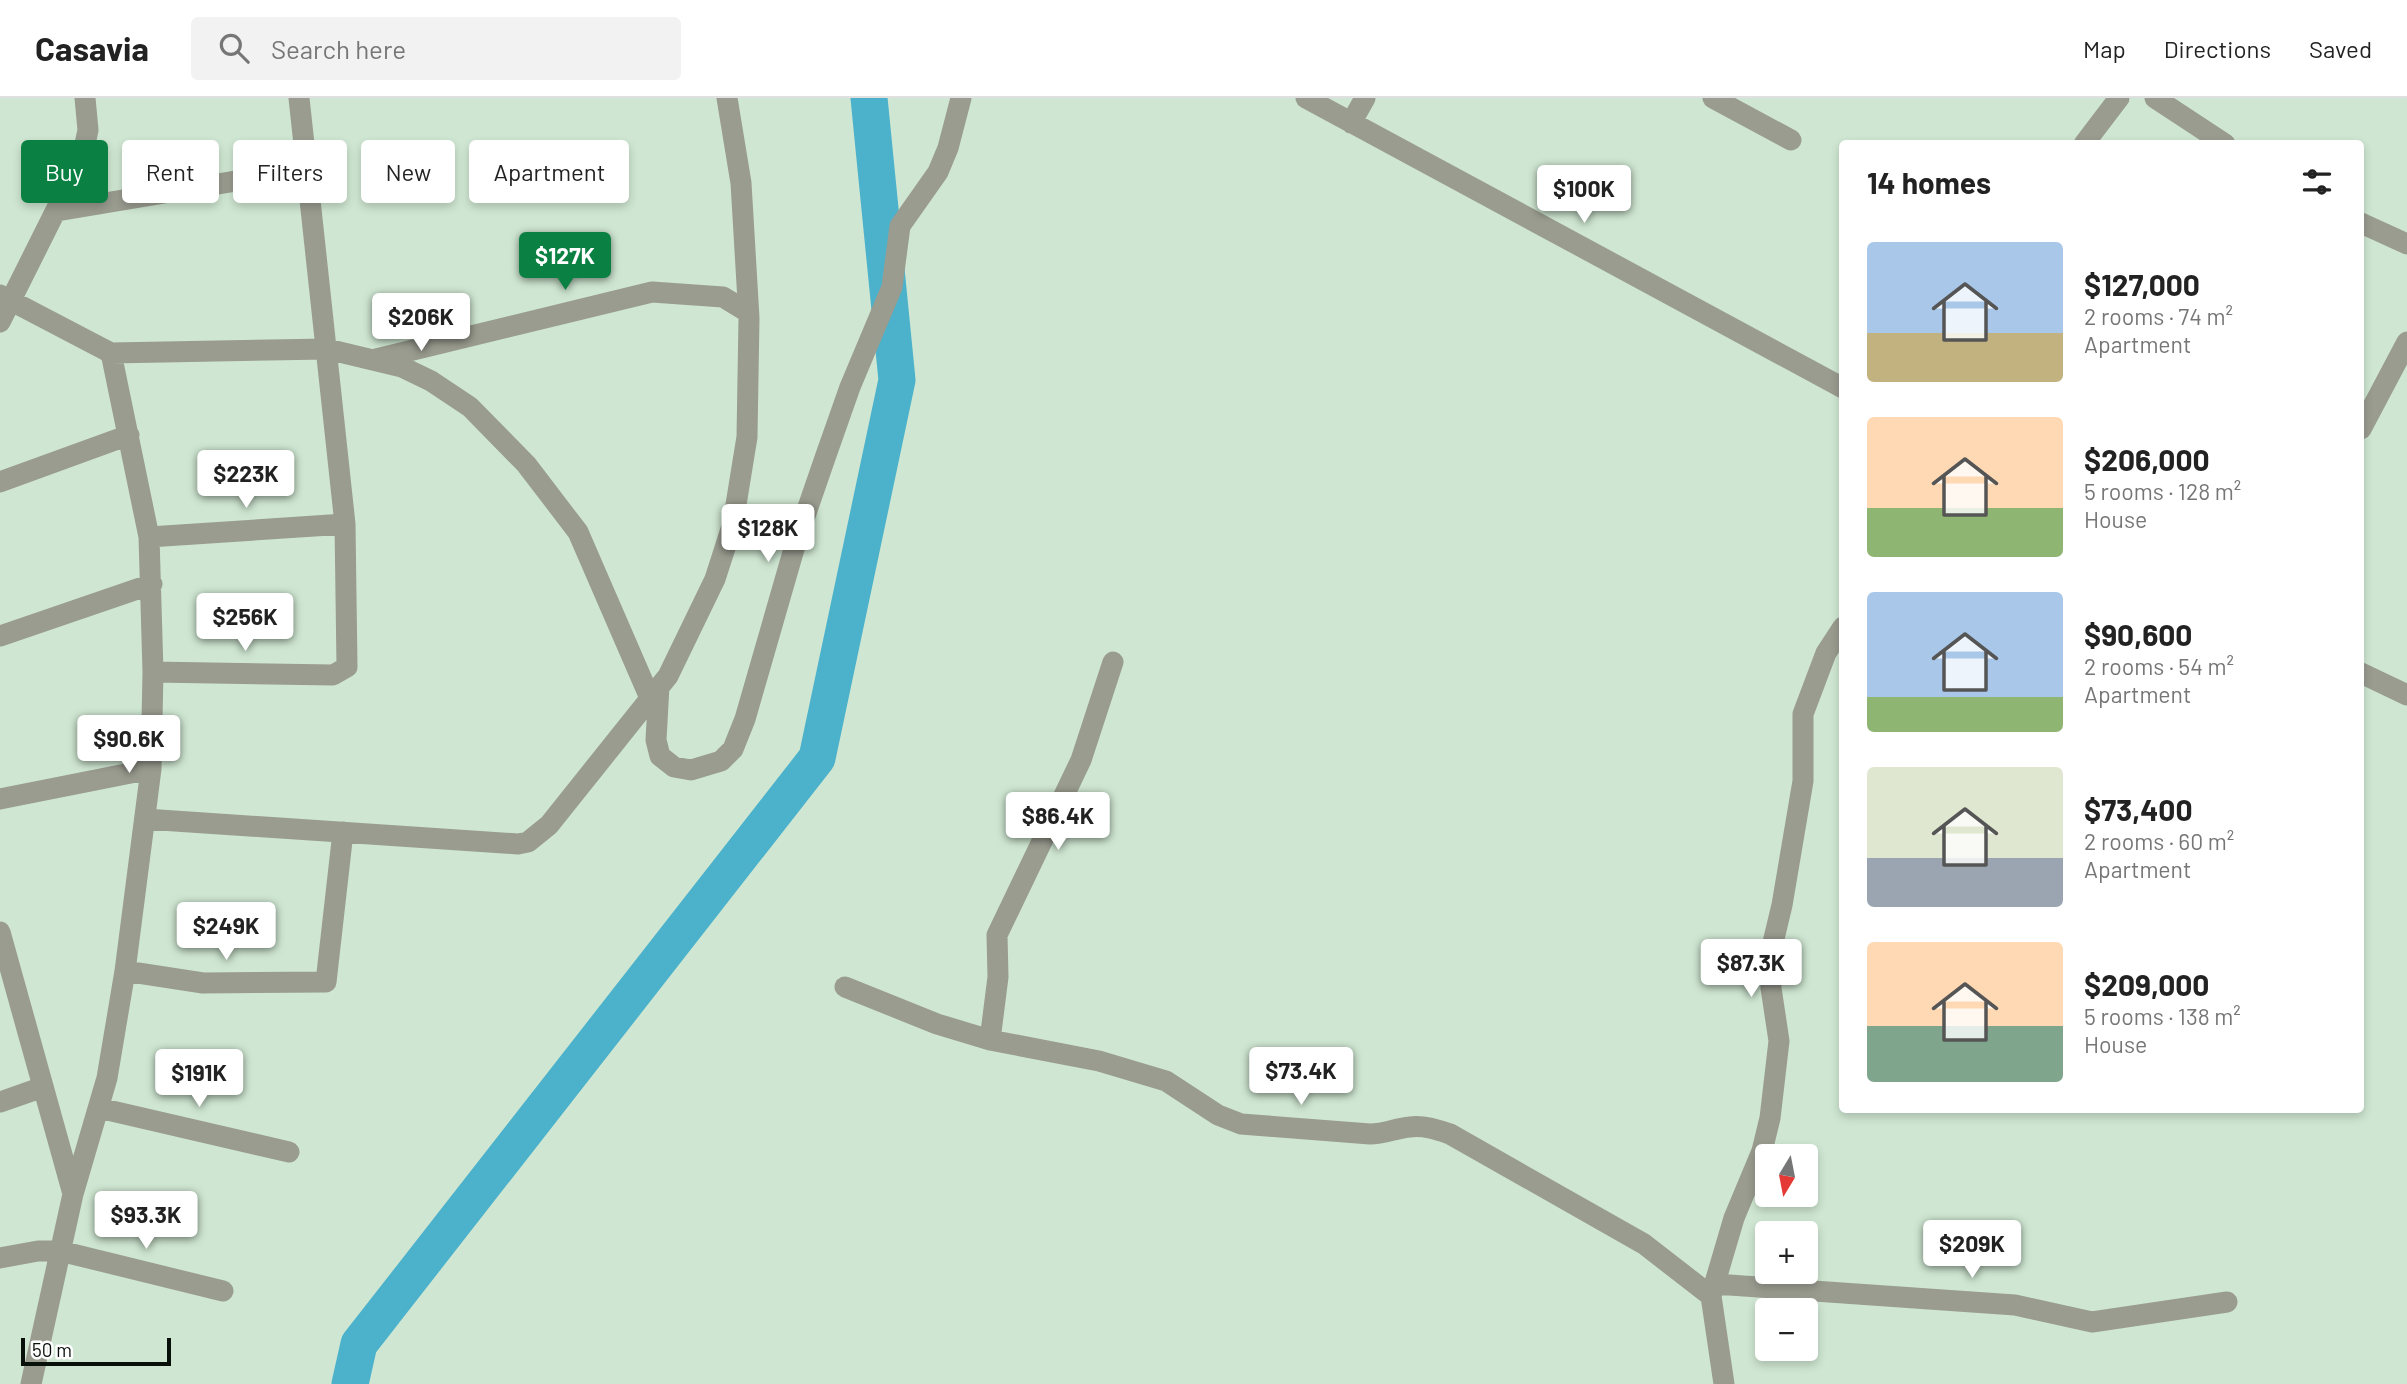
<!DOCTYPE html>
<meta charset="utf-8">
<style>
:root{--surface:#fff;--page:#f2f2f2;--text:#222;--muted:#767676;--line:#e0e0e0;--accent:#0b8043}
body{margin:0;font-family:Barlow,sans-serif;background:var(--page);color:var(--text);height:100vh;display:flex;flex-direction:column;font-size:26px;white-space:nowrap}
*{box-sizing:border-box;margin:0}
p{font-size:23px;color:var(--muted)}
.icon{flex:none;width:38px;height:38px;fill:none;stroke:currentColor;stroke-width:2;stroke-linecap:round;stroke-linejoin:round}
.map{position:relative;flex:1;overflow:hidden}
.drawer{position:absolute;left:1839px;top:42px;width:525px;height:973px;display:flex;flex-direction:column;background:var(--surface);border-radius:7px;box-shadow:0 4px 10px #0003}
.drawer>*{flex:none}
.top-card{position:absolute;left:21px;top:42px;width:665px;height:63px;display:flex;gap:14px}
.needle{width:46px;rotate:190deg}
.tools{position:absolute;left:1755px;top:1046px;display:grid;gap:14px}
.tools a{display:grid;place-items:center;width:63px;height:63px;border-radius:7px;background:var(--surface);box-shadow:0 4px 10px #0003;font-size:35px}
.scale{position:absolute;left:21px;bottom:18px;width:150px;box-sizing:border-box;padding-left:7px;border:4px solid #08100a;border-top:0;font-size:19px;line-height:24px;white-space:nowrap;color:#08100a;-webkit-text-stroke:5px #fff;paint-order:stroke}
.price{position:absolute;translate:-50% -60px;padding:0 16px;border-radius:7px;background:#fff;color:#222;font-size:23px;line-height:46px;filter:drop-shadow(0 2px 4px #0008)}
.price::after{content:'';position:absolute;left:50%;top:42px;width:21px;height:16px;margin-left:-10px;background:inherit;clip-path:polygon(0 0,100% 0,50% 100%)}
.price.active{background:var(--accent);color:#fff}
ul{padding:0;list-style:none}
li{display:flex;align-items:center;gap:21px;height:175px;padding:0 28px}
li span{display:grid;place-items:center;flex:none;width:196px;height:140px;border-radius:7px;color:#555}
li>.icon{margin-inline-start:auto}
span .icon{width:84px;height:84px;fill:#fffc;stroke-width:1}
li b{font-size:30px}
h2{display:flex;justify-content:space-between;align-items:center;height:84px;padding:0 28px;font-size:30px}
.tag{padding:0 24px;border-radius:7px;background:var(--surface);box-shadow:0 4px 10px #0003;font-size:24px;line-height:63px}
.tag.active{background:var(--accent);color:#fff}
header{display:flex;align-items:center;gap:42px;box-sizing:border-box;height:98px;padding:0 35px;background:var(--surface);border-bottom:2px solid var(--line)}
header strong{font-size:33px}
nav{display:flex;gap:38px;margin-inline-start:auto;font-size:24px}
.search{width:490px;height:63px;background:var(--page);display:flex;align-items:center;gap:18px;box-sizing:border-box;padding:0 24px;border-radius:7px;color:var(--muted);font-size:26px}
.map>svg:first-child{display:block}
</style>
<header>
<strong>Casavia</strong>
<div class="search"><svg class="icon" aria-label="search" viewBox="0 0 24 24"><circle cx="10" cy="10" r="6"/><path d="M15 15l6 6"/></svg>Search here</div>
<nav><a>Map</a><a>Directions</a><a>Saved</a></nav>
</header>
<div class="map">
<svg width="2407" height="1286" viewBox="0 0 2407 1286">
<rect width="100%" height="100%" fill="#cfe7d2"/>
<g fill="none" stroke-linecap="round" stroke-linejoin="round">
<!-- river -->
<path stroke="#4cb1cb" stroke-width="37" d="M350,1286L359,1246L817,660L897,282L869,0"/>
<!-- minor -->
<path stroke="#9a9c90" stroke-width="21" d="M1306,0L1843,290
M1713,0L1791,42
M2155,0L2225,46
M1351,25L1365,0
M2084,46L2119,0
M57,113L308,71
M2361,125L2407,146
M0,197L111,255L327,251L402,269L431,283L470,309L526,366L578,434L650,600
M0,224L82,60L88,32L85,0
M376,261L652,194L723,199L746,213
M2361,331L2407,244
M0,384L129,337
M149,439L345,426
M0,538L152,486
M153,574L333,577L347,569L345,426L299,0
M2361,575L2407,597
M659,588L656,642L660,658L674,669L691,672L721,663L733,651L745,621L796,444L825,360L850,289L892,189L900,128L938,74L948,50L961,0
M0,701L151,671
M145,721L518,746L528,744L549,727L668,578L715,481L733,425L747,339L749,220L741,85L727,0
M0,834L73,1096
M125,873L203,885L326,884L343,734
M845,889L937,926L990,942L1099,963L1166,983L1218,1017L1241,1026L1370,1036C1385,1036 1396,1030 1410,1029C1424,1027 1438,1032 1450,1036L1644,1146L1711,1198
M990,942L998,879L997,837L1081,662L1113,564
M0,1004L43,989
M99,1010L289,1054
M0,1160L38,1153H60L223,1193
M1715,1186L2015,1207L2092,1224L2227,1204
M31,1286L73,1096L107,980L125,873L151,671L153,574L149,439L111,255
M1724,1286L1711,1198L1734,1120L1762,1053L1770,1020L1779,943L1771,890V853L1782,807L1803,683V616L1826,555L1843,529"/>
</g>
</svg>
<div class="tools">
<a><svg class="needle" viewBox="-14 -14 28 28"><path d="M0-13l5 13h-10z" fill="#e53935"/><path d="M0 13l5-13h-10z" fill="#767676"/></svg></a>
<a>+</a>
<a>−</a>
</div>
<div class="scale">50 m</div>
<b class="price" style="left:1584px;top:127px">$100K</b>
<b class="price active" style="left:565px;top:194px">$127K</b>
<b class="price" style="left:421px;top:255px">$206K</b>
<b class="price" style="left:246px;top:412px">$223K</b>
<b class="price" style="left:768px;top:466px">$128K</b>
<b class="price" style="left:245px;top:555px">$256K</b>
<b class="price" style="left:129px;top:677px">$90.6K</b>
<b class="price" style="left:1058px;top:754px">$86.4K</b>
<b class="price" style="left:226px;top:864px">$249K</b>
<b class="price" style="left:1751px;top:901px">$87.3K</b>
<b class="price" style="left:1301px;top:1009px">$73.4K</b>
<b class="price" style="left:199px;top:1011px">$191K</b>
<b class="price" style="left:146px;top:1153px">$93.3K</b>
<b class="price" style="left:1972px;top:1182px">$209K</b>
<div class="top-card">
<a class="tag active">Buy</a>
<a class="tag">Rent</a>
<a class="tag">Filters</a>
<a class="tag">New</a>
<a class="tag">Apartment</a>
</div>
<section class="drawer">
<h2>14 homes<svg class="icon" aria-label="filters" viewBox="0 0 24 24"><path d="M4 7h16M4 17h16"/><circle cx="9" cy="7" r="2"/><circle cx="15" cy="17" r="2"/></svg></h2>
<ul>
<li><span style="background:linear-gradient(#a9c7e8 65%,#c2b280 0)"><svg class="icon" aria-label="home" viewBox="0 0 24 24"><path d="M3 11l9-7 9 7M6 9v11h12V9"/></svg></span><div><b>$127,000</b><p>2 rooms · 74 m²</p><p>Apartment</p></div></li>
<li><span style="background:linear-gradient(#ffd9b3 65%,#8fb573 0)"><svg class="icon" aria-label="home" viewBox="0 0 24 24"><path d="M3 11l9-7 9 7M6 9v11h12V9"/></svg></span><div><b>$206,000</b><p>5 rooms · 128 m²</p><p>House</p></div></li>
<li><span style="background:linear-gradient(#a9c7e8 75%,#8fb573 0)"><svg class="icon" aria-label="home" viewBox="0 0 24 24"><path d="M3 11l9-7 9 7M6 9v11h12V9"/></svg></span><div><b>$90,600</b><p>2 rooms · 54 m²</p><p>Apartment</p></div></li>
<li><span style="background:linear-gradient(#dfe7d0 65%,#9aa5b1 0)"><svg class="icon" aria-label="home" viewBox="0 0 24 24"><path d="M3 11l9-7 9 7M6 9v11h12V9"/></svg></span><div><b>$73,400</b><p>2 rooms · 60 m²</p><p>Apartment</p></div></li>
<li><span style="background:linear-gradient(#ffd9b3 60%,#7fa58c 0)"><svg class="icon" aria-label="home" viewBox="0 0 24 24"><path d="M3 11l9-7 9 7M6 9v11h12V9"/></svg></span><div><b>$209,000</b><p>5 rooms · 138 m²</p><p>House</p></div></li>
</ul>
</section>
</div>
